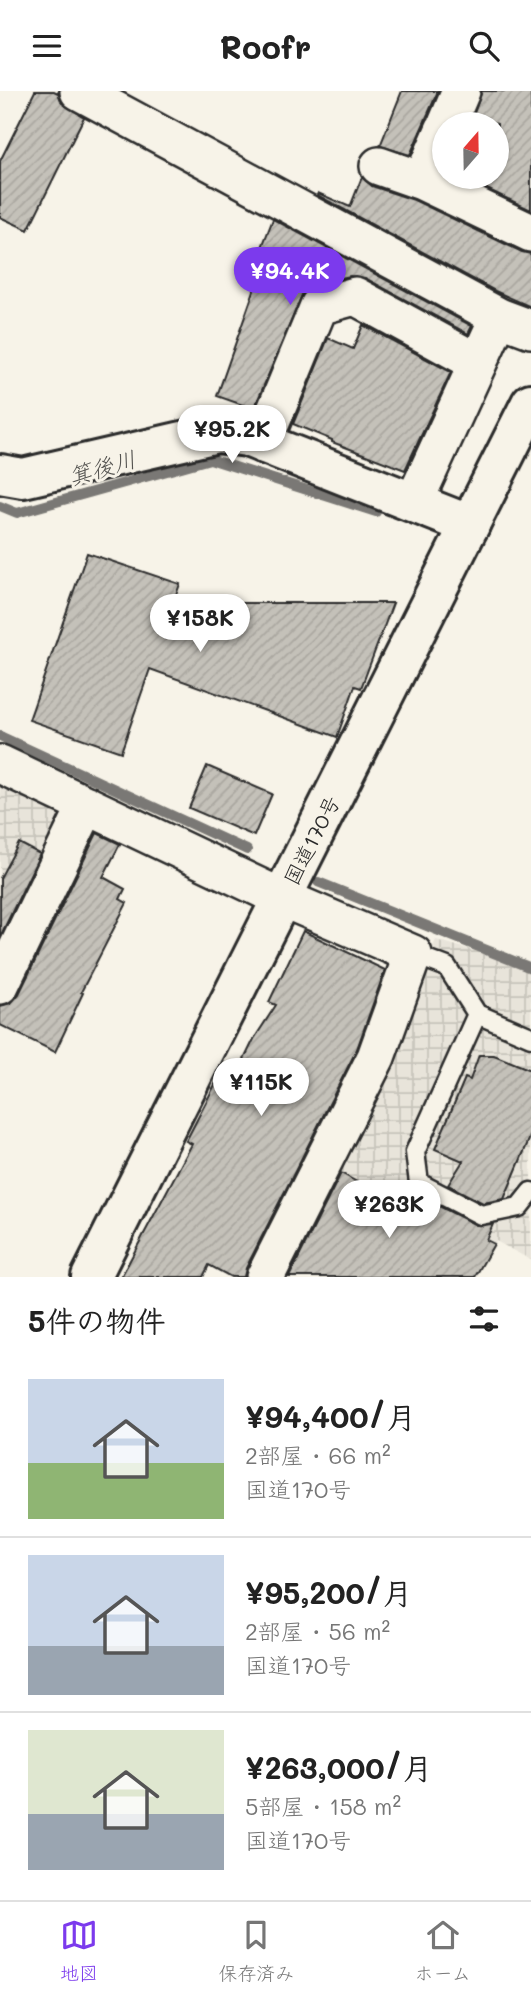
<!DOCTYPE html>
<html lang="ja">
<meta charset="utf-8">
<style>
:root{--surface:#fff;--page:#f2f2f2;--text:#222;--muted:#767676;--line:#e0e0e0;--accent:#7c3aed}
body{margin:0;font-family:Mali,"Klee One",sans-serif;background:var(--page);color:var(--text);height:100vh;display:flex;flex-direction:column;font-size:26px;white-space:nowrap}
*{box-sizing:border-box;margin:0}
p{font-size:23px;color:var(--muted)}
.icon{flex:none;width:38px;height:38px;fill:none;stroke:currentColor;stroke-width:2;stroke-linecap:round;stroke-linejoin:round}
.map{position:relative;height:1186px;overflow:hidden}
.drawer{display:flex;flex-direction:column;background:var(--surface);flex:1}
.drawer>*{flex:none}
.needle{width:46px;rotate:20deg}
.tools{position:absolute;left:432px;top:21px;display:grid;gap:14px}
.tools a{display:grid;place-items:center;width:77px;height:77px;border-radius:50%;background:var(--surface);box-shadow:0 2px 5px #0004;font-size:35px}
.price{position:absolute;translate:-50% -60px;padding:0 16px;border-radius:24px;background:#fff;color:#222;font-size:23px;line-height:46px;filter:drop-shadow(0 2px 4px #0008)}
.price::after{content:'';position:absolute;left:50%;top:42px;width:21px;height:16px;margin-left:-10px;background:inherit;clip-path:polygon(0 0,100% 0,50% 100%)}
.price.on{background:var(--accent);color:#fff}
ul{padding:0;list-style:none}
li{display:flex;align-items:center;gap:21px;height:175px;padding:0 28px}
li+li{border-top:2px solid var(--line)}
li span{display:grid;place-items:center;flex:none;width:196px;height:140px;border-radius:0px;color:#555}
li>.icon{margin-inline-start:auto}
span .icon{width:84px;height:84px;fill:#fffc;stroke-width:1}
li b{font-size:30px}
h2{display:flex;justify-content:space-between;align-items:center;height:84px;padding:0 28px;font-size:30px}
header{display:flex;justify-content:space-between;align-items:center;height:91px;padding:0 28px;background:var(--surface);font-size:32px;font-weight:700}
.tabs{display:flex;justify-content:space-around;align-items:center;height:98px;border-top:2px solid var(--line);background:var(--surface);font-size:19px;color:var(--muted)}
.tabs a{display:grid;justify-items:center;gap:4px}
.tabs .on{color:var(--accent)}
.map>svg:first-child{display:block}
</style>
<header><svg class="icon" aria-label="menu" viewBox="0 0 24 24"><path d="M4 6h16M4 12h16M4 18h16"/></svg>Roofr<svg class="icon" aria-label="search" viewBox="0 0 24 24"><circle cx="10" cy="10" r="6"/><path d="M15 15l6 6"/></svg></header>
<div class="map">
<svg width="531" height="1186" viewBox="0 0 531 1186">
<defs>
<pattern id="industrial-grid" width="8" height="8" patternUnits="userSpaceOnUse" patternTransform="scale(1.75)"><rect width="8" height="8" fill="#e8e4da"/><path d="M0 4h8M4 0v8" fill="none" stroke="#c7c4bb"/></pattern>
<pattern id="building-hatch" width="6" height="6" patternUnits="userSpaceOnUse" patternTransform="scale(1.75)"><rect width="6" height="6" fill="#c4c1b9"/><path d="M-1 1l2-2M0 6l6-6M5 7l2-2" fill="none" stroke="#a9a69f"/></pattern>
</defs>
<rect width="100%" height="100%" fill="#f7f3e8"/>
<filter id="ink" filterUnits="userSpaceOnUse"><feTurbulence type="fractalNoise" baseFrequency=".0143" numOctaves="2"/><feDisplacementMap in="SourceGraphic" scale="14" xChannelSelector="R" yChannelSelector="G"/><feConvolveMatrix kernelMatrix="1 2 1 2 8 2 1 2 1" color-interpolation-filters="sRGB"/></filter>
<g filter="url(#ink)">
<!-- industrial -->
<path fill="url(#industrial-grid)" d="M0,681L80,718L0,874Z
M436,849L531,876V1169L496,1150L475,1186H274L332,1077Z"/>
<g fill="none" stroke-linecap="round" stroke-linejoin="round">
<!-- stream -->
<path stroke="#7a7874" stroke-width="10" d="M0,415L17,422L210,368L376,421
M0,645L247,759
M318,791L531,877"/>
</g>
<!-- building -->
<path fill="url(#building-hatch)" stroke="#2b2b2b" stroke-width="2" d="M35,0H54L58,2L62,12L84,26L28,139L0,126V70Z
M402,0H438L410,64L380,55Z
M482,0H531V119L462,86H497V33L473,25Z
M362,86L372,95L414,109L522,161L531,163V216L495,200L317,104L318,102L350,116Z
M273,128L472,235L468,243L365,187L350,185L341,187L314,176L254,318L217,305L264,171L257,169Z
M363,234L451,281L405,379L332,351V349L293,333L328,247L353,258Z
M87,462L180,493L173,512H393L361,597L355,595L337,646L150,578L121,661L29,629Z
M207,675L272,703L254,745L189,717Z
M97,742L120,753L103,786L125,798L120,808L127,812L81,901L83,902L55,961L0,934V915L11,912L19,903Z
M19,752L40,763L0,846V787Z
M303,840L385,879L357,958L246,1177L244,1186H231L209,1174L203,1186H121L192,1053L186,1050L222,980L235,987L254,948L276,914L269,911Z
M479,964H494L531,979V1044L504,1108L483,1112L448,1094L463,1070L435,1058L465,987L470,989Z
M341,1082L427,1131L437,1114L476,1134L493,1133L486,1149L494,1153L475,1186H289Z"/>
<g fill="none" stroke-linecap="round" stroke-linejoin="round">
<!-- service casing -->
<g stroke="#2b2b2b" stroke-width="23">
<path id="service" d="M413,863L447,876L477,923L531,946
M477,923L415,1061L419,1092L481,1124L519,1116L531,1101"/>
</g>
<!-- minor casing -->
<g stroke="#2b2b2b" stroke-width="42">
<path id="minor" d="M79,0L499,226
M447,33L461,0
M379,75L422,90L531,142
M422,90L444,39
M262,353L319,215L355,205L478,272
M414,411L499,226L531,238
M0,673L282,807L413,863L376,966L265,1186
M0,894L87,714"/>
</g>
<!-- tertiary casing -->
<g stroke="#2b2b2b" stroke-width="44">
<path id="tertiary" d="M0,383L23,387L217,342L247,346L470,434"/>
</g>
<!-- trunk casing -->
<g stroke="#2b2b2b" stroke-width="44">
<path id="trunk" d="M91,1186L531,312"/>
</g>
<!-- service -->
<use href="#service" stroke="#f7f3e8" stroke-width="18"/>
<!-- minor -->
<use href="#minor" stroke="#f7f3e8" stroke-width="37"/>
<!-- tertiary -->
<use href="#tertiary" stroke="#f7f3e8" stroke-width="38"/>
<!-- trunk -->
<use href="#trunk" stroke="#f7f3e8" stroke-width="38"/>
</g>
</g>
<g text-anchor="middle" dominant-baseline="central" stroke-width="6" stroke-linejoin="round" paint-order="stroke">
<!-- street labels -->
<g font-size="21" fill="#2b2b2b" stroke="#f7f3e8">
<text transform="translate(311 749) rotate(-63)">国道170号</text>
</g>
<!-- water labels -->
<g font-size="23" font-style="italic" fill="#53524f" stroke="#f7f3e8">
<text transform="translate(102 376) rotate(-16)">箕後川</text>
</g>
</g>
</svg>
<div class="tools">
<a><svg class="needle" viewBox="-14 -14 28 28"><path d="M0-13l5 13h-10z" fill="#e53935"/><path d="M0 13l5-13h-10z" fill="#767676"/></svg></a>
</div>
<b class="price on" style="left:290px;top:216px">¥94.4K</b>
<b class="price" style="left:232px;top:374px">¥95.2K</b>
<b class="price" style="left:200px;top:563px">¥158K</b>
<b class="price" style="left:261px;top:1027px">¥115K</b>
<b class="price" style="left:389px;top:1149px">¥263K</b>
</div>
<section class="drawer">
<h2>5件の物件<svg class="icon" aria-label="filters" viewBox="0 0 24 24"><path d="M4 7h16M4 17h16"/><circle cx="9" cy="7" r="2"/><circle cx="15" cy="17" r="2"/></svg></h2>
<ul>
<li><span style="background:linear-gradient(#c9d6e8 60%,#8fb573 0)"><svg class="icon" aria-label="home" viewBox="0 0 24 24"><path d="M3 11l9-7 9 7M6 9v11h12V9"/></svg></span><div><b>¥94,400/月</b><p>2部屋 · 66 m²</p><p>国道170号</p></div></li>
<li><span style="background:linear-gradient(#c9d6e8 65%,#9aa5b1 0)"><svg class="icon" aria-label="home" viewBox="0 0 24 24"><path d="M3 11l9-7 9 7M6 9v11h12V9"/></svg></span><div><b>¥95,200/月</b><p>2部屋 · 56 m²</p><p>国道170号</p></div></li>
<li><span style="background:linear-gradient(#dfe7d0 60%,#9aa5b1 0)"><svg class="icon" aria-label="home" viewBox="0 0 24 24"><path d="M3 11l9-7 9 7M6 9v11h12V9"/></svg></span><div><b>¥263,000/月</b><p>5部屋 · 158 m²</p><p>国道170号</p></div></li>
</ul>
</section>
<nav class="tabs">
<a class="on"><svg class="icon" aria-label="map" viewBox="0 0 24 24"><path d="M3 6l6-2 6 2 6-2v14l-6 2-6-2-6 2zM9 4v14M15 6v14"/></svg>地図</a>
<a><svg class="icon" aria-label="saved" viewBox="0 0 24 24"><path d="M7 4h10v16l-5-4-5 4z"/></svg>保存済み</a>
<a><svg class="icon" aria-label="home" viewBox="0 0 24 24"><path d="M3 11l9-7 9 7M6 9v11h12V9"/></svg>ホーム</a>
</nav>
